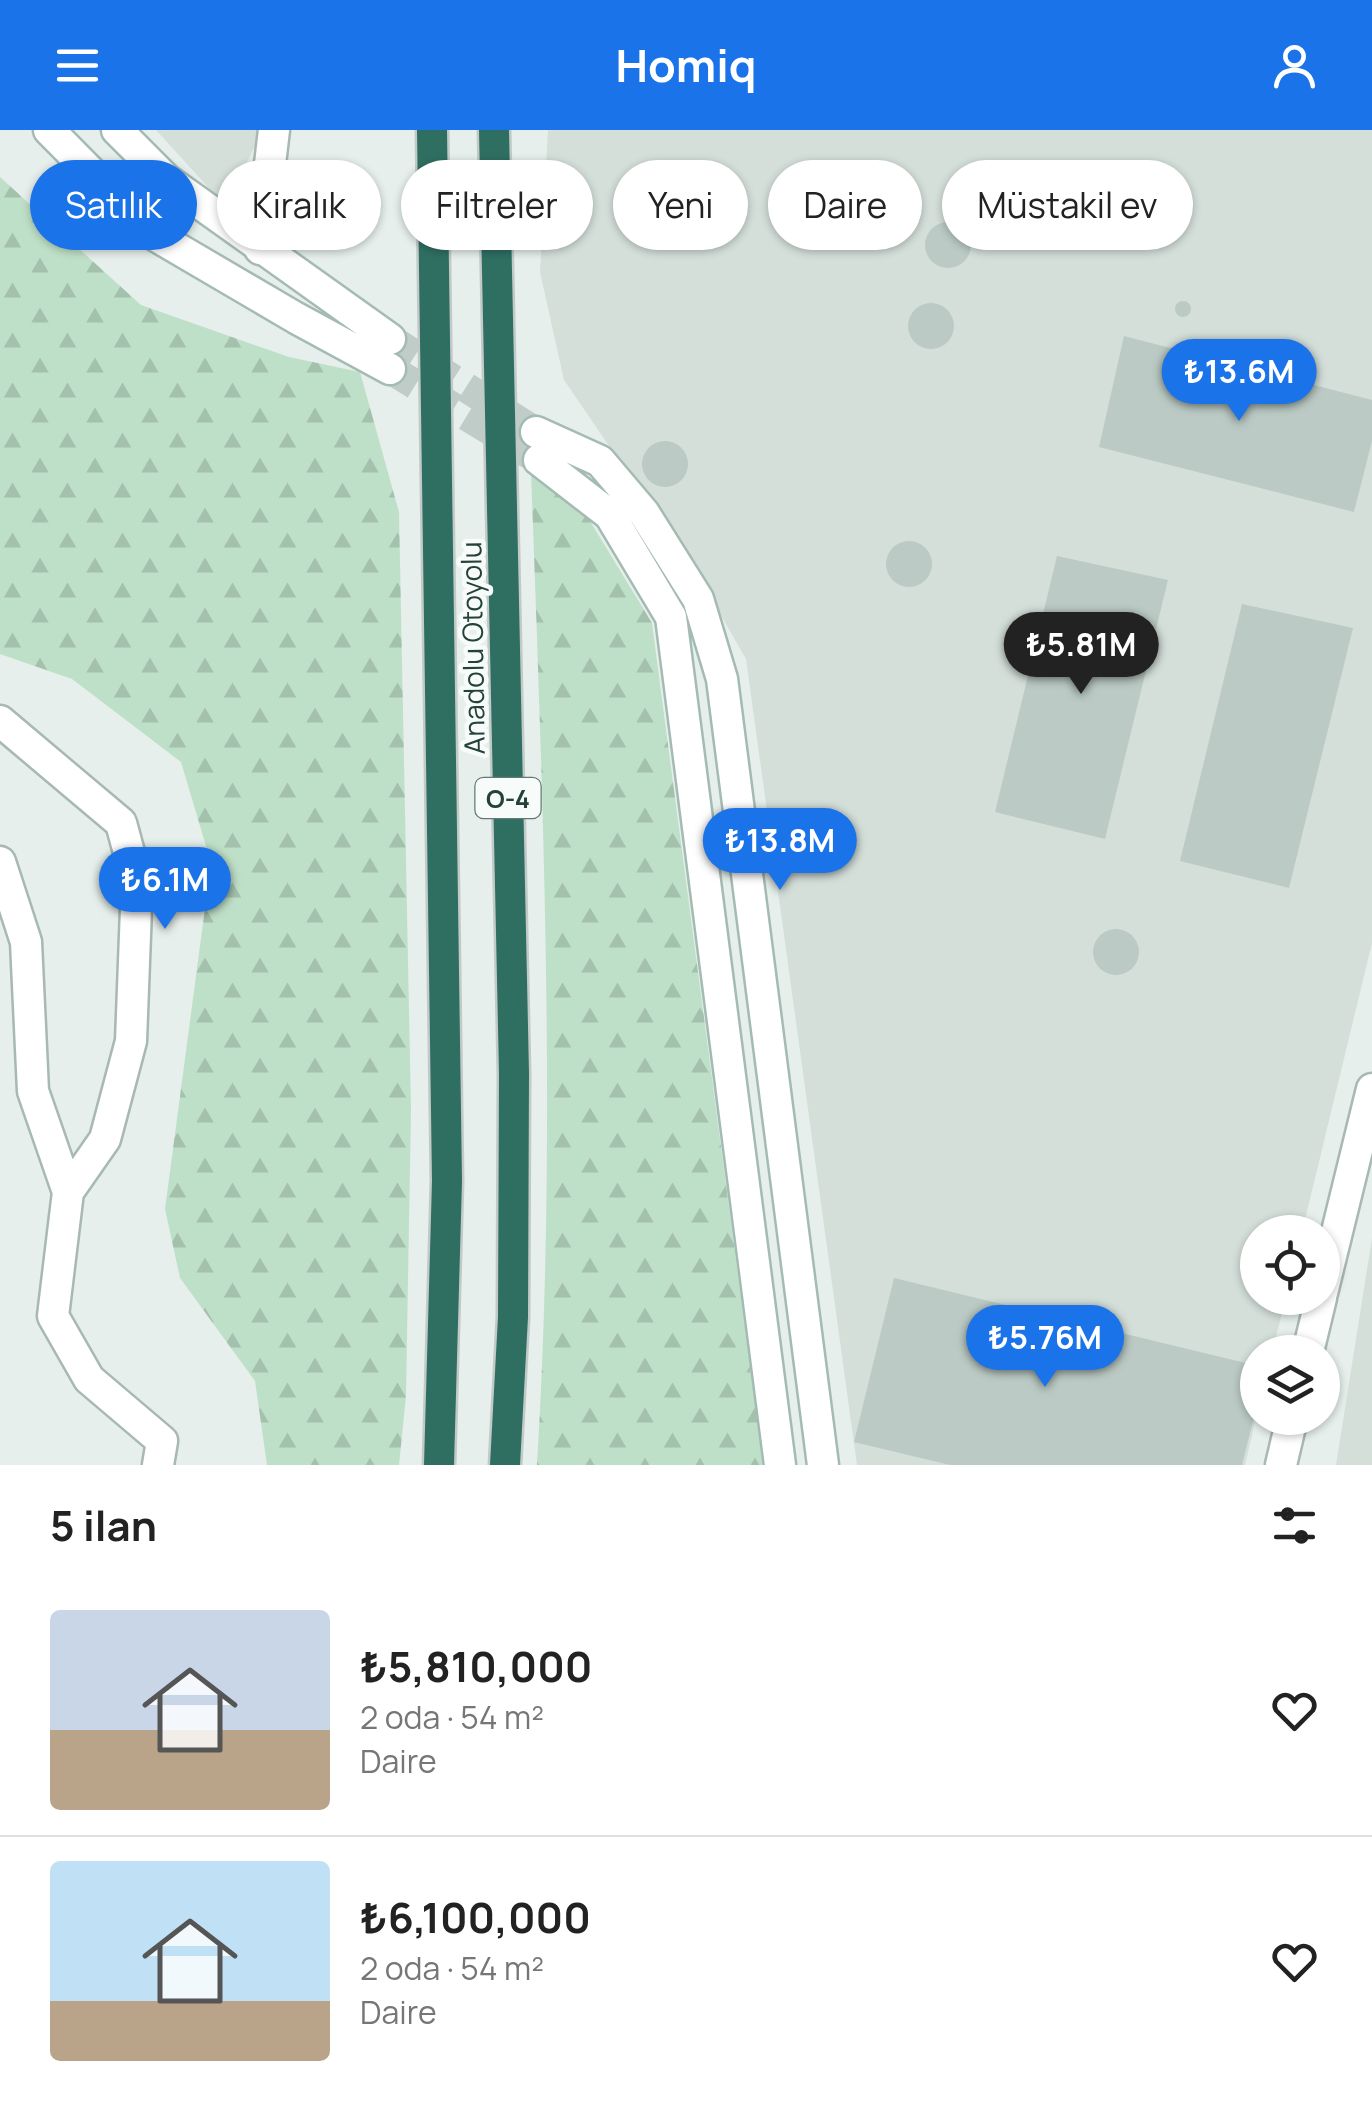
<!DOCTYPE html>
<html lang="tr">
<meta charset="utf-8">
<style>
:root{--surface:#fff;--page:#f6f6f6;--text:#222;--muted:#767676;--line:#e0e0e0;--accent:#1a73e8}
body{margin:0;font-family:Manrope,sans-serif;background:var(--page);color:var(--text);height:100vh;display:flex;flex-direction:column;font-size:38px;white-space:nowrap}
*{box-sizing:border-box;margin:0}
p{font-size:32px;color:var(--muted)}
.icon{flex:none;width:55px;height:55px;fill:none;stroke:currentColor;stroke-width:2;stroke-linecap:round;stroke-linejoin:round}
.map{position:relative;height:1335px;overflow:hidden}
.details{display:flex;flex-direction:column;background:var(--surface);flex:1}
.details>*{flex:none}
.banner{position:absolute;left:30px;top:30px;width:1312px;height:90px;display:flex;gap:20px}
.controls{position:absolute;left:1240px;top:1085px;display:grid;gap:20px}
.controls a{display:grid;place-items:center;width:100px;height:100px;border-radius:50%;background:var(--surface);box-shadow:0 2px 8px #0004;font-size:50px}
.price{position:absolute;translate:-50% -85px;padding:0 22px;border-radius:35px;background:var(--accent);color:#fff;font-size:32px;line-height:65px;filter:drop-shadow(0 2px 5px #0008)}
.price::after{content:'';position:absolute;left:50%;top:60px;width:30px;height:22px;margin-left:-15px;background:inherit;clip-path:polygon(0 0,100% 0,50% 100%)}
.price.on{background:#222;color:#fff}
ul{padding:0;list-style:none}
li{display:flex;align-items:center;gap:30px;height:250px;padding:0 50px}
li+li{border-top:2px solid var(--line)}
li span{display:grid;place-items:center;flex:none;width:280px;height:200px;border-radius:10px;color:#555}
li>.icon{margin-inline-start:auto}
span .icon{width:120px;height:120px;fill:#fffc;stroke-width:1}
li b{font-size:42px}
h2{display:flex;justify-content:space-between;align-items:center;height:120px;padding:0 50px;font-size:42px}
.pill{padding:0 35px;border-radius:45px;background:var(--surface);box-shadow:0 2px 8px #0004;font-size:35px;line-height:90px}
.pill.on{background:var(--accent);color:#fff}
header{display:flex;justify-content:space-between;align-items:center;height:130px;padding:0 50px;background:var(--accent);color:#fff;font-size:45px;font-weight:700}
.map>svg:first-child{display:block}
</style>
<header><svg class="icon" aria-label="menu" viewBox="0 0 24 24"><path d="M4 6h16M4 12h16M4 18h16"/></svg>Homiq<svg class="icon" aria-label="person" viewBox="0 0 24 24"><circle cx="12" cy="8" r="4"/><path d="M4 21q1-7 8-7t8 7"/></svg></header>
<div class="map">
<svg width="1372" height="1335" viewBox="0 0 1372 1335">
<defs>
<pattern id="forest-firs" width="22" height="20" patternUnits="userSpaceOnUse" patternTransform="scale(2.5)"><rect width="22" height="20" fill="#bfe0c8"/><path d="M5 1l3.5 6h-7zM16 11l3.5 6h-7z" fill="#a4c1ad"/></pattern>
</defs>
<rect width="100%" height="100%" fill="#e6efeb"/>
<!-- built -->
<path fill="#d4dfda" d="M156,0H263L225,76Z
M548,0H1372V813L1302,1102H1258V1168H1286L1272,1222H1258L1257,1284L1245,1335H857L746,529L667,391L620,332L564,250L540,142Z
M1372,1108V1335H1336Z"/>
<!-- forest -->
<path fill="url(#forest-firs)" d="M0,47L141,175L289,227L360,242L399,382L411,980L406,1266L399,1335H267L255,1251L180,1148L165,1079L211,733L181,632L72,549L0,524Z
M531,342L587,386L652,493L763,1335H537C557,1004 543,673 531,342Z"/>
<!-- building -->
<path fill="#bbcac4" d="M925 115a23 23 0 1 1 46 0a23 23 0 1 1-46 0Z
M1175 179a8 8 0 1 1 16 0a8 8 0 1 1-16 0Z
M908 196a23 23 0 1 1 46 0a23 23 0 1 1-46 0Z
M1124,206L1372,270V311L1354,382L1099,317Z
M642 334a23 23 0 1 1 46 0a23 23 0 1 1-46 0Z
M886 434a23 23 0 1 1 46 0a23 23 0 1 1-46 0Z
M1057,426L1168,450L1105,709L995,682Z
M1242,474L1353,498L1289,758L1180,731Z
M1093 822a23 23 0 1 1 46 0a23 23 0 1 1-46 0Z
M894,1148L1258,1236V1271L1242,1335H950L854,1312Z"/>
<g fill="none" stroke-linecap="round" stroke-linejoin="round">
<!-- secondary-tunnel -->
<path stroke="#bfccc8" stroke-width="30" stroke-dasharray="30 15" stroke-linecap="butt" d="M390,209L536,302
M390,239L539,330"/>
<!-- minor casing -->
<g stroke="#a8b8b2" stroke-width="35">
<path id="minor" d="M260,119L274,0
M0,591L121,693L137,752L131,911L105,1009L68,1062
M0,732L26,812L33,961L68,1062L53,1186L89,1249L162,1311L158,1335
M1322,1163L1372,959
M1308,1222L1321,1168
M1281,1335L1292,1288"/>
</g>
<!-- secondary casing -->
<g stroke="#a4bbb3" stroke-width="35">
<path id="secondary" d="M49,0L151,103L296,188L390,239
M117,0L167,50L390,209
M536,302L600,331L644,383L698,469L722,549L823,1335
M539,330L610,385L671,487L780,1335"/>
</g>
<!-- motorway casing -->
<g stroke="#c2cac8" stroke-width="35">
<path id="motorway" d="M432,0L447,1051L439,1335
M494,0L514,944L513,1187L505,1335"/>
</g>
<!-- minor -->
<use href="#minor" stroke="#fff" stroke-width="30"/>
<!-- secondary -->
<use href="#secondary" stroke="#fff" stroke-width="30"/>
<!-- motorway -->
<use href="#motorway" stroke="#2f6f62" stroke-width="30"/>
</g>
<g text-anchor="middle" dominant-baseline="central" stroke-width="9" stroke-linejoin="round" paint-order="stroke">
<!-- shield labels -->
<rect fill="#f7fbf9" stroke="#637a73" stroke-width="2.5" x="475.5" y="648" width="65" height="40" rx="8"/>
<g font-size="25" font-weight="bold" fill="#24423a">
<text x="508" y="668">O-4</text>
</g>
<!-- street labels -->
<g font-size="28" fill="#24423a" stroke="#f7fbf9">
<text transform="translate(472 518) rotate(-91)">Anadolu Otoyolu</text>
</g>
</g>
</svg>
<div class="controls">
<a><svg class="icon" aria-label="locate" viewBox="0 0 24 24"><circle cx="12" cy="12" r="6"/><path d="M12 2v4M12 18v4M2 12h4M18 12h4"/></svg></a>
<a><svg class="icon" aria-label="layers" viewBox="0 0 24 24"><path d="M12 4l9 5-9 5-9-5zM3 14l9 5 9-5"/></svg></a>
</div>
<b class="price" style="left:1239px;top:294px">₺13.6M</b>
<b class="price on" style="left:1081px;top:567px">₺5.81M</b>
<b class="price" style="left:780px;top:763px">₺13.8M</b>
<b class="price" style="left:165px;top:802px">₺6.1M</b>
<b class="price" style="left:1045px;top:1260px">₺5.76M</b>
<div class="banner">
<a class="pill on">Satılık</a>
<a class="pill">Kiralık</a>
<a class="pill">Filtreler</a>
<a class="pill">Yeni</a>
<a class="pill">Daire</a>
<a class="pill">Müstakil ev</a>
</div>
</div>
<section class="details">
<h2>5 ilan<svg class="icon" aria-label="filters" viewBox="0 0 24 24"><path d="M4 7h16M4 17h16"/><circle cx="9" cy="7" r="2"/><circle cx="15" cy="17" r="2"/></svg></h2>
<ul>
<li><span style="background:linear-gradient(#c9d6e8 60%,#b9a48a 0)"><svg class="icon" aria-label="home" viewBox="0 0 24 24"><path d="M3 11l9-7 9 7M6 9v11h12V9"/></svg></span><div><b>₺5,810,000</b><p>2 oda · 54 m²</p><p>Daire</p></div><svg class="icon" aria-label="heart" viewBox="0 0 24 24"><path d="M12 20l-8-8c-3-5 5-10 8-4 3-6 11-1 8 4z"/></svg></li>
<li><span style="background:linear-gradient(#bfe0f5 70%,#b9a48a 0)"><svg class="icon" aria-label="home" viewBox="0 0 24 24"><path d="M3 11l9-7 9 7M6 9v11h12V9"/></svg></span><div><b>₺6,100,000</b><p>2 oda · 54 m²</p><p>Daire</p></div><svg class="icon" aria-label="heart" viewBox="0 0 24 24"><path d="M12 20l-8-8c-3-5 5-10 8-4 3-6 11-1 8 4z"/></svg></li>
</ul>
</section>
